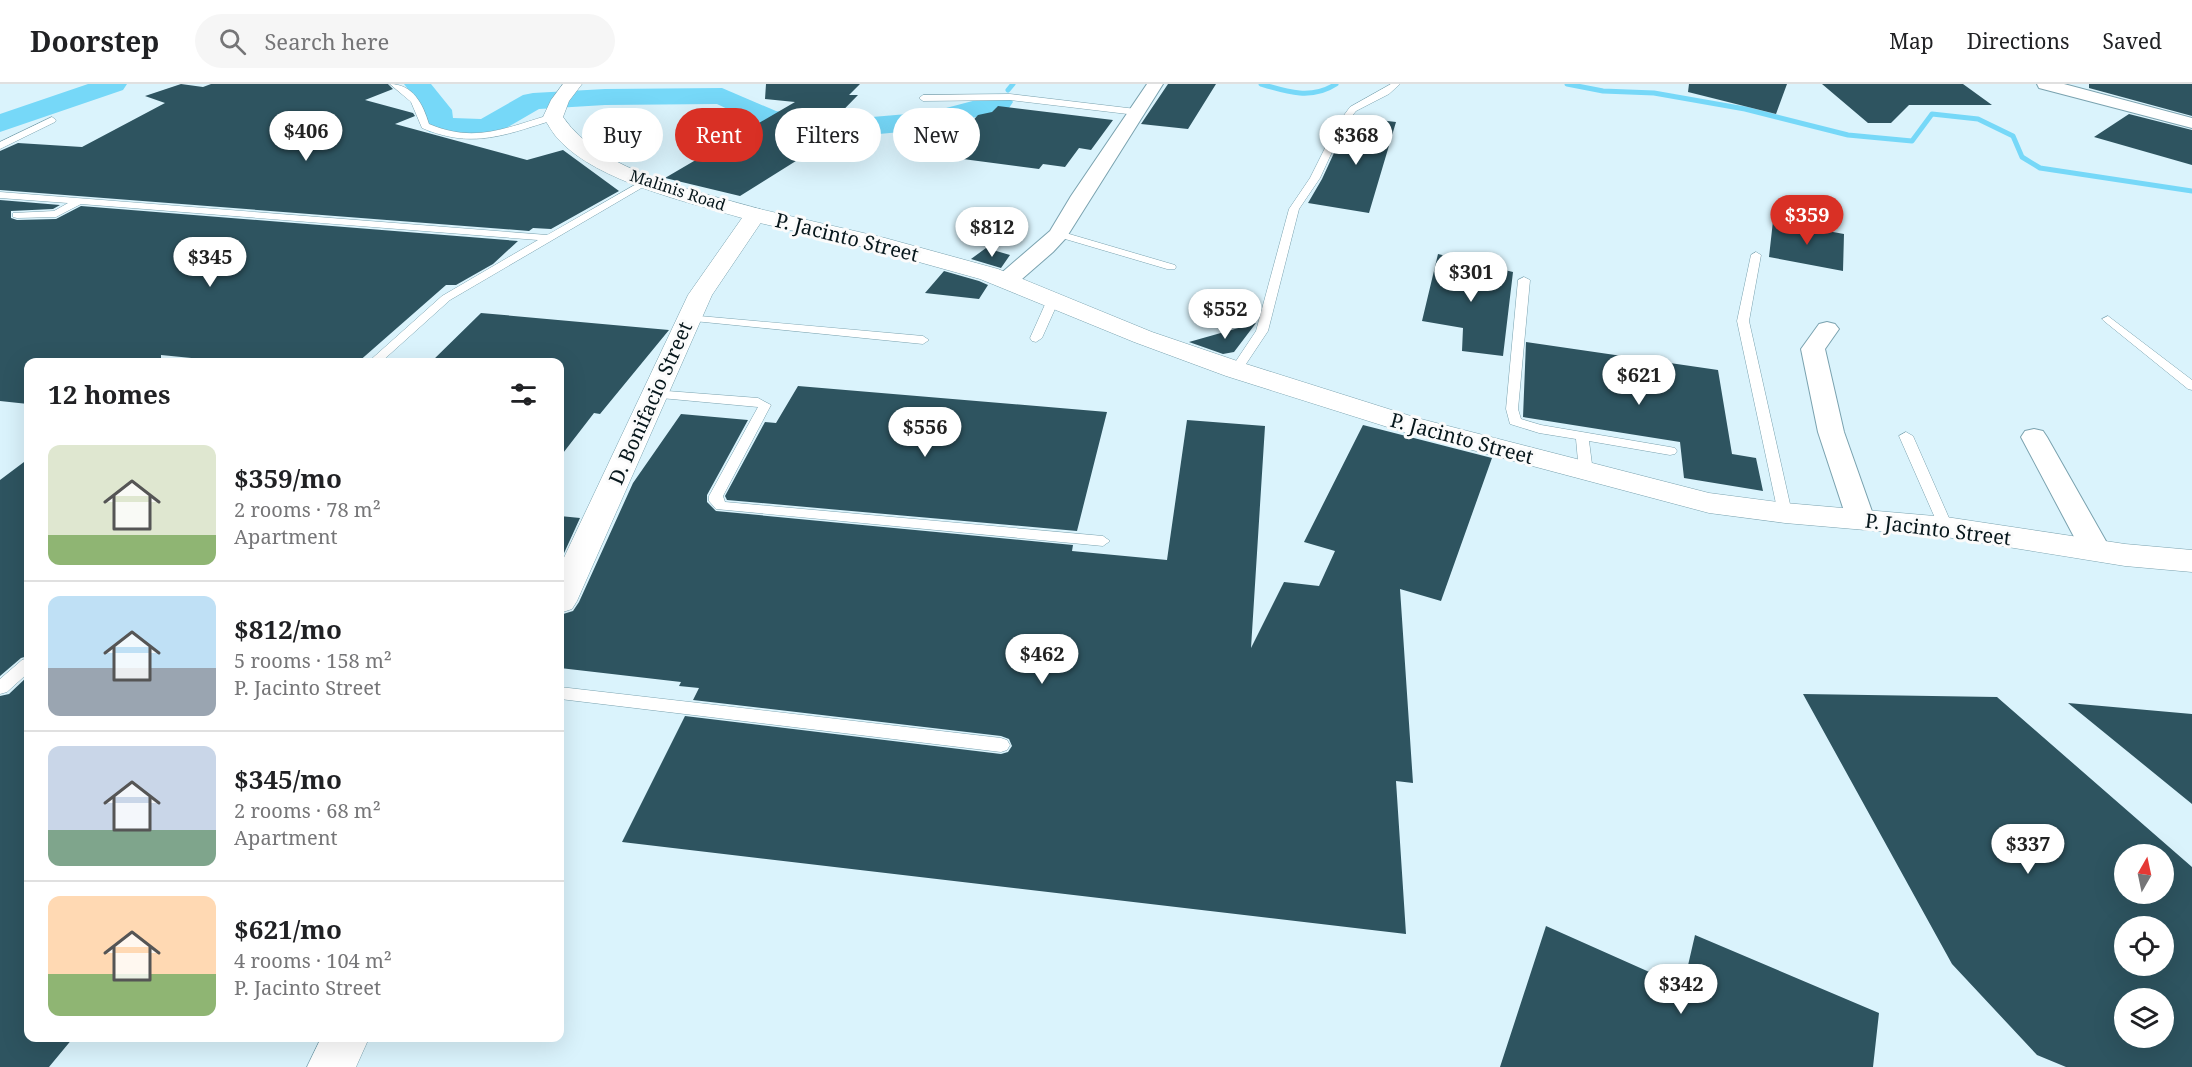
<!DOCTYPE html>
<meta charset="utf-8">
<style>
:root{--surface:#fff;--page:#f6f6f6;--text:#202124;--muted:#757577;--line:#e0e0e0;--accent:#d93025}
body{margin:0;font-family:"Noto Serif",serif;background:var(--page);color:var(--text);height:100vh;display:flex;flex-direction:column;font-size:22px;white-space:nowrap}
*{box-sizing:border-box;margin:0}
p{font-size:20px;color:var(--muted)}
.icon{flex:none;width:33px;height:33px;fill:none;stroke:currentColor;stroke-width:2;stroke-linecap:round;stroke-linejoin:round}
.map{position:relative;flex:1;overflow:hidden}
.side{position:absolute;left:24px;top:274px;width:540px;height:684px;display:flex;flex-direction:column;background:var(--surface);border-radius:12px;box-shadow:0 6px 24px #0002}
.side>*{flex:none}
.top-card{position:absolute;left:582px;top:24px;width:570px;height:54px;display:flex;gap:12px}
.needle{width:39px;rotate:9deg}
.controls{position:absolute;left:2114px;top:760px;display:grid;gap:12px}
.controls a{display:grid;place-items:center;width:60px;height:60px;border-radius:50%;background:var(--surface);box-shadow:0 6px 24px #0002;font-size:30px}
.price{position:absolute;translate:-50% -51px;padding:0 14px;border-radius:21px;background:#fff;color:#222;font-size:20px;line-height:39px;filter:drop-shadow(0 2px 3px #0008)}
.price::after{content:'';position:absolute;left:50%;top:36px;width:18px;height:14px;margin-left:-9px;background:inherit;clip-path:polygon(0 0,100% 0,50% 100%)}
.price.active{background:var(--accent);color:#fff}
ul{padding:0;list-style:none}
li{display:flex;align-items:center;gap:18px;height:150px;padding:0 24px}
li+li{border-top:2px solid var(--line)}
li span{display:grid;place-items:center;flex:none;width:168px;height:120px;border-radius:12px;color:#555}
li>.icon{margin-inline-start:auto}
span .icon{width:72px;height:72px;fill:#fffc;stroke-width:1}
li b{font-size:26px}
h2{display:flex;justify-content:space-between;align-items:center;height:72px;padding:0 24px;font-size:26px}
.chip{padding:0 21px;border-radius:27px;background:var(--surface);box-shadow:0 6px 24px #0002;font-size:21px;line-height:54px}
.chip.active{background:var(--accent);color:#fff}
header{display:flex;align-items:center;gap:36px;box-sizing:border-box;height:84px;padding:0 30px;background:var(--surface);border-bottom:2px solid var(--line)}
header strong{font-size:28px}
nav{display:flex;gap:33px;margin-inline-start:auto;font-size:21px}
.search{width:420px;height:54px;background:var(--page);display:flex;align-items:center;gap:15px;box-sizing:border-box;padding:0 21px;border-radius:33px;color:var(--muted);font-size:22px}
.map>svg:first-child{display:block}
</style>
<header>
<strong>Doorstep</strong>
<div class="search"><svg class="icon" aria-label="search" viewBox="0 0 24 24"><circle cx="10" cy="10" r="6"/><path d="M15 15l6 6"/></svg>Search here</div>
<nav><a>Map</a><a>Directions</a><a>Saved</a></nav>
</header>
<div class="map">
<svg width="2192" height="983" viewBox="0 0 2192 983">
<rect width="100%" height="100%" fill="#daf3fc"/>
<g fill="none" stroke-linecap="round" stroke-linejoin="round">
<!-- stream -->
<path stroke="#76d8f8" stroke-width="5" d="M1261,0C1287,8 1312,16 1336,0
M1567,0L1603,7L1654,9L1745,25L1848,51L1912,57L1932,30L1978,35L2013,52L2022,73L2040,84L2192,107
M1008,6L1013,0"/>
<!-- river -->
<path fill="#76d8f8" fill-rule="evenodd" d="M88,0H127L123,6L0,48V30Z
M404,0H431L452,26L453,34L481,35L523,11L533,9L605,5L722,4L776,27L837,36L931,28L999,10L1009,12L1013,18L1009,24L932,45L837,54L759,40L717,20L605,21L539,25L496,50L486,53L429,48L425,42L424,27Z"/>
</g>
<!-- building -->
<path fill="#2e5460" fill-rule="evenodd" d="M181,0L203,3L211,0H388L393,5L365,16L413,29L415,32L395,40L527,76L563,66L619,107L551,145L533,144L529,147L0,106V67L18,59L82,63L165,19L145,12Z
M766,0H860L849,11H858L818,52L831,55L740,112L665,94L795,18L765,15Z
M1168,0H1216L1188,45L1141,40Z
M1689,0H1787L1776,30L1688,8Z
M1822,0H1963L1992,21H1909L1891,39H1868Z
M2089,0H2192V32L2089,4Z
M998,22L1113,36L1091,66L1079,64L1065,83L1043,80L1039,85L902,67L931,37L968,42L978,31L992,28Z
M2129,30L2192,46V81L2094,53Z
M1354,33L1396,38L1369,129L1308,119L1322,95L1346,43Z
M0,116L60,121L53,125L11,127V134L17,136L56,135L81,122L518,157L493,180L456,201H446L357,279H242L161,271V279H28V320L0,317Z
M1773,137L1844,150L1843,187L1769,173Z
M986,164L1010,171L1001,184L971,175Z
M1438,170L1513,188L1503,272L1462,267L1463,244L1422,237Z
M944,187L979,197L988,201L979,215L925,209Z
M481,229L669,246L600,330L594,329L560,373V279H430Z
M1256,239L1234,268L1223,270L1189,258Z
M1526,258L1718,286L1732,370L1756,374L1763,407L1684,394L1680,358L1523,333Z
M798,302L1107,328L1077,447L727,416L725,412L765,338L776,339Z
M681,330L748,336L707,411V418L716,427L1073,461L1072,467L1167,476L1187,336L1265,342L1251,564L1284,498L1319,502L1335,467L1304,458L1363,341L1492,374L1441,517L1400,505L1413,699L1396,697L1406,850L622,758L685,632L1001,670L1008,668L1012,662L1009,655L1001,652L693,616L699,604L679,602L681,598L560,584V531L573,527L579,518L633,399Z
M28,375V572L21,574L0,592V396Z
M560,432L580,434L560,478Z
M28,592V954H73L49,983H0V612L9,610Z
M1803,610L1997,613L2192,783V983H2066L2037,971L1952,880ZM2124,771H2163V810H2124ZM2124,843H2163V882H2124ZM2124,915H2163V954H2124Z
M2068,619L2192,630V720Z
M1546,842L1683,903L1695,851L1879,929L1873,983H1500Z"/>
<g fill="none" stroke-linecap="round" stroke-linejoin="round">
<!-- service casing -->
<g stroke="#7aa2af" stroke-width="1">
<path id="service" d="M390,0C413,0 423,20 429,40C476,60 507,43 553,30L557,33C550,38 540,40 531,43C491,56 462,61 422,44L411,18Z
M1391,0H1400L1389,10L1356,27L1344,42L1320,94L1299,125L1268,247L1240,289H1232L1230,286L1256,247L1289,125L1310,94L1336,42L1350,23Z
M1010,10L1136,25L1140,28L1136,31L1010,16L923,17L919,14L923,11Z
M52,33L56,36L55,38L0,65V58Z
M588,37H594L618,54L610,56L588,41Z
M647,94L652,97L650,99L450,216L380,279H367L442,212L538,156L81,120L56,133L17,134L13,133V129L54,127L68,119L0,114V108L547,151Z
M1059,147L1175,181L1176,183L1175,185H1167L1055,152V148Z
M1756,168L1761,171L1749,237L1792,429L1785,434L1778,429L1737,237L1751,171Z
M1524,193L1530,196L1518,325L1521,335L1541,341L1670,363L1675,364L1677,367L1675,370L1670,371L1589,357L1593,388L1586,392L1579,388L1576,355L1539,349L1510,340L1506,325L1518,196Z
M1053,213L1059,216L1042,254L1036,258L1032,257L1030,254L1047,216Z
M688,231L923,252L929,256L923,260L684,236V232Z
M2108,232L2192,296V306L2188,305L2104,237L2102,235Z
M654,306L758,314L771,321L723,412L725,418L1103,452L1110,457L1103,462L716,425L709,417V412L758,323L650,313L648,310Z
M1906,348L1913,352L1953,443L1951,446H1941L1939,443L1899,352Z
M28,574V589L7,608L0,610V595L22,576Z
M560,603L1001,654L1007,656L1010,661L1007,666L1001,668L560,615Z"/>
</g>
<!-- minor casing -->
<g stroke="#7aa2af" stroke-width="2">
<path id="minor" d="M1147,0H1163L1066,154L1053,168L1015,201L1007,203L999,201L996,196L999,191L1050,147L1071,112Z
M2037,0H2064L2192,34V44L2039,4Z
M1827,238L1835,240L1839,245L1825,265L1844,348L1875,436L1871,443L1861,445L1851,443L1847,436L1818,348L1801,265L1819,240Z
M2034,345L2043,347L2047,353L2111,466L2106,473L2096,476L2086,473L2081,466L2021,353L2025,347Z"/>
</g>
<!-- tertiary casing -->
<g stroke="#7aa2af" stroke-width="1">
<path id="tertiary" d="M755,124L885,154L998,185L1152,248L1246,280L1417,334L1709,409L1785,419L1946,433L2125,460L2192,466V488L2125,482L1946,453L1785,439L1709,429L1397,346L1226,292L1134,258L980,195L872,165L747,136L744,131L747,126Z"/>
</g>
<!-- secondary casing -->
<g stroke="#7aa2af" stroke-width="1">
<path id="secondary" d="M563,0H582L569,17L563,33C602,90 699,107 763,126L766,131L712,211L577,517L572,525L560,529V482L688,211L742,134C688,118 598,98 559,56C553,50 548,40 543,33L551,16Z
M321,954H369L356,983H307Z"/>
</g>
<!-- service -->
<use href="#service" fill="#fff" fill-rule="evenodd"/>
<!-- minor -->
<use href="#minor" fill="#fff" fill-rule="evenodd"/>
<!-- tertiary -->
<use href="#tertiary" fill="#fff" fill-rule="evenodd"/>
<!-- secondary -->
<use href="#secondary" fill="#fff" fill-rule="evenodd"/>
</g>
<g text-anchor="middle" dominant-baseline="central" stroke-width="6" stroke-linejoin="round" paint-order="stroke">
<!-- far-street labels -->
<g font-size="16" fill="#07171c" stroke="#fbfbfb">
<text transform="translate(678 106) rotate(18)">Malinis Road</text>
</g>
<!-- street labels -->
<g font-size="20" fill="#07171c" stroke="#fbfbfb">
<text transform="translate(847 153) rotate(14)">P. Jacinto Street</text>
<text transform="translate(650 319) rotate(-66)">D. Bonifacio Street</text>
<text transform="translate(1462 354) rotate(15)">P. Jacinto Street</text>
<text transform="translate(1938 445) rotate(7)">P. Jacinto Street</text>
</g>
</g>
</svg>
<div class="controls">
<a><svg class="needle" viewBox="-14 -14 28 28"><path d="M0-13l5 13h-10z" fill="#e53935"/><path d="M0 13l5-13h-10z" fill="#757577"/></svg></a>
<a><svg class="icon" aria-label="locate" viewBox="0 0 24 24"><circle cx="12" cy="12" r="6"/><path d="M12 2v4M12 18v4M2 12h4M18 12h4"/></svg></a>
<a><svg class="icon" aria-label="layers" viewBox="0 0 24 24"><path d="M12 4l9 5-9 5-9-5zM3 14l9 5 9-5"/></svg></a>
</div>
<b class="price" style="left:306px;top:78px">$406</b>
<b class="price" style="left:1356px;top:82px">$368</b>
<b class="price active" style="left:1807px;top:162px">$359</b>
<b class="price" style="left:992px;top:174px">$812</b>
<b class="price" style="left:210px;top:204px">$345</b>
<b class="price" style="left:1471px;top:219px">$301</b>
<b class="price" style="left:1225px;top:256px">$552</b>
<b class="price" style="left:1639px;top:322px">$621</b>
<b class="price" style="left:925px;top:374px">$556</b>
<b class="price" style="left:1042px;top:601px">$462</b>
<b class="price" style="left:2028px;top:791px">$337</b>
<b class="price" style="left:1681px;top:931px">$342</b>
<div class="top-card">
<a class="chip">Buy</a>
<a class="chip active">Rent</a>
<a class="chip">Filters</a>
<a class="chip">New</a>
</div>
<section class="side">
<h2>12 homes<svg class="icon" aria-label="filters" viewBox="0 0 24 24"><path d="M4 7h16M4 17h16"/><circle cx="9" cy="7" r="2"/><circle cx="15" cy="17" r="2"/></svg></h2>
<ul>
<li><span style="background:linear-gradient(#dfe7d0 75%,#8fb573 0)"><svg class="icon" aria-label="home" viewBox="0 0 24 24"><path d="M3 11l9-7 9 7M6 9v11h12V9"/></svg></span><div><b>$359/mo</b><p>2 rooms · 78 m²</p><p>Apartment</p></div></li>
<li><span style="background:linear-gradient(#bfe0f5 60%,#9aa5b1 0)"><svg class="icon" aria-label="home" viewBox="0 0 24 24"><path d="M3 11l9-7 9 7M6 9v11h12V9"/></svg></span><div><b>$812/mo</b><p>5 rooms · 158 m²</p><p>P. Jacinto Street</p></div></li>
<li><span style="background:linear-gradient(#c9d6e8 70%,#7fa58c 0)"><svg class="icon" aria-label="home" viewBox="0 0 24 24"><path d="M3 11l9-7 9 7M6 9v11h12V9"/></svg></span><div><b>$345/mo</b><p>2 rooms · 68 m²</p><p>Apartment</p></div></li>
<li><span style="background:linear-gradient(#ffd9b3 65%,#8fb573 0)"><svg class="icon" aria-label="home" viewBox="0 0 24 24"><path d="M3 11l9-7 9 7M6 9v11h12V9"/></svg></span><div><b>$621/mo</b><p>4 rooms · 104 m²</p><p>P. Jacinto Street</p></div></li>
</ul>
</section>
</div>
